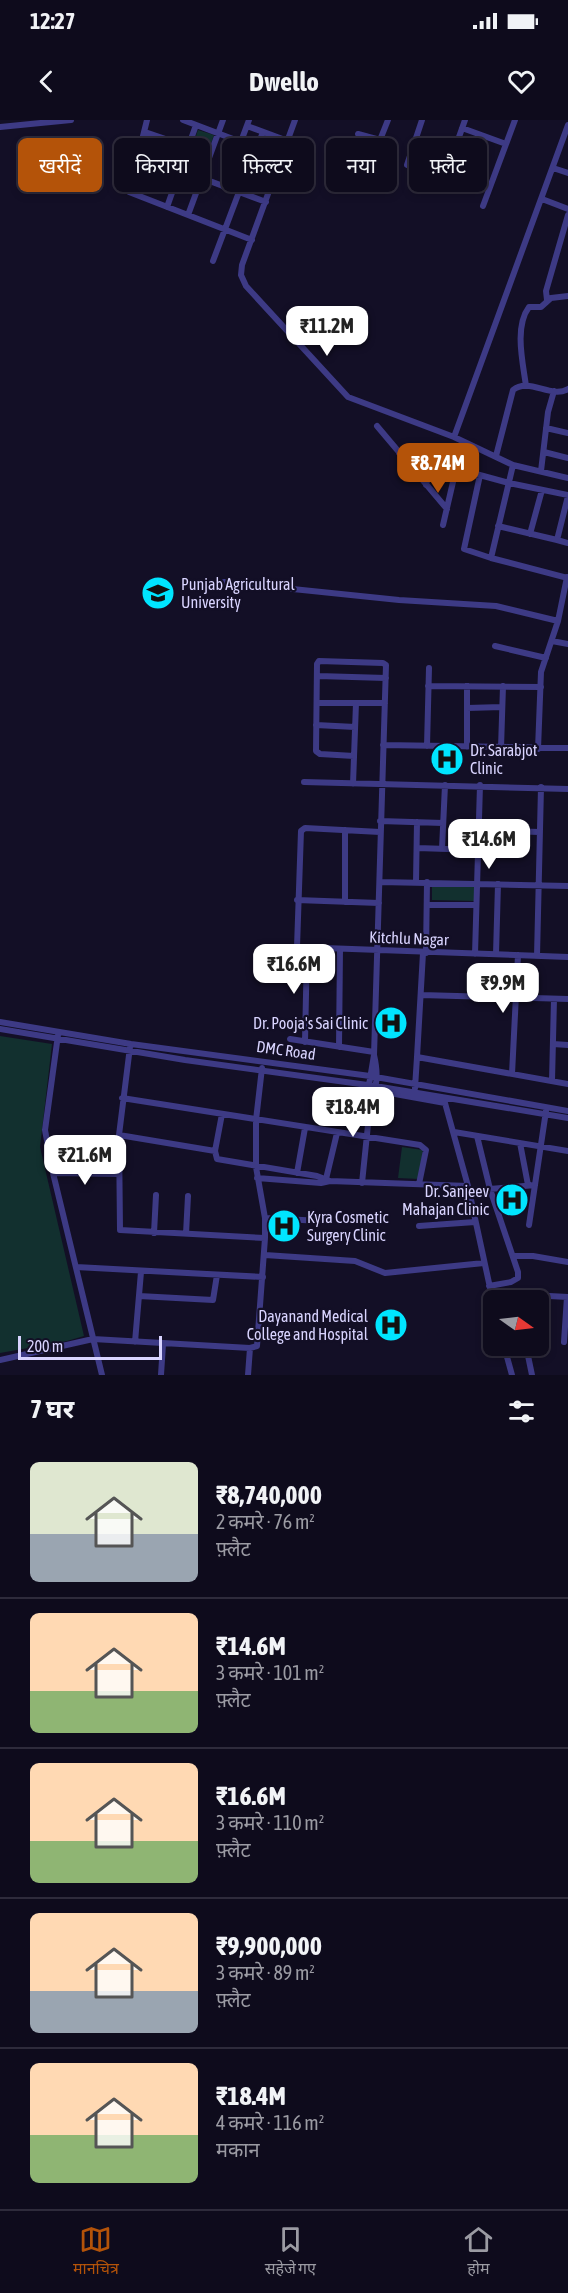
<!DOCTYPE html>
<html lang="hi">
<meta charset="utf-8">
<style>
:root{--surface:#0e0b1c;--page:#1c1929;--text:#f1f3f6;--muted:#9b9ba3;--line:#2e2b3b;--accent:#b45309}
body{margin:0;font-family:"Asap Condensed","Noto Sans Devanagari",sans-serif;background:var(--page);color:var(--text);height:100vh;display:flex;flex-direction:column;font-size:22px;white-space:nowrap}
*{box-sizing:border-box;margin:0}
p{font-size:20px;color:var(--muted)}
.icon{flex:none;width:33px;height:33px;fill:none;stroke:currentColor;stroke-width:2;stroke-linecap:round;stroke-linejoin:round}
.map{position:relative;height:1255px;overflow:hidden}
.details{display:flex;flex-direction:column;background:var(--surface);flex:1}
.details>*{flex:none}
.banner{position:absolute;left:18px;top:18px;width:532px;height:54px;display:flex;gap:12px}
.needle{width:39px;rotate:104deg}
.buttons{position:absolute;left:483px;top:1170px;display:grid;gap:12px}
.buttons a{display:grid;place-items:center;width:66px;height:66px;border-radius:9px;background:var(--surface);box-shadow:0 3px 9px #0003,0 0 0 2px var(--line);font-size:30px}
.scale{position:absolute;left:18px;bottom:15px;width:144px;box-sizing:border-box;padding-left:6px;border:3px solid #d9d4ff;border-top:0;font-size:16px;line-height:21px;white-space:nowrap;color:#d9d4ff;-webkit-text-stroke:4px #130f26;paint-order:stroke}
.price{position:absolute;translate:-50% -51px;padding:0 14px;border-radius:12px;background:#fff;color:#222;font-size:20px;line-height:39px;filter:drop-shadow(0 2px 3px #0008)}
.price::after{content:'';position:absolute;left:50%;top:36px;width:18px;height:14px;margin-left:-9px;background:inherit;clip-path:polygon(0 0,100% 0,50% 100%)}
.price.active{background:var(--accent);color:#fff}
ul{padding:0;list-style:none}
li{display:flex;align-items:center;gap:18px;height:150px;padding:0 30px}
li+li{border-top:2px solid var(--line)}
li span{display:grid;place-items:center;flex:none;width:168px;height:120px;border-radius:9px;color:#555}
li>.icon{margin-inline-start:auto}
span .icon{width:72px;height:72px;fill:#fffc;stroke-width:1}
li b{font-size:26px}
h2{display:flex;justify-content:space-between;align-items:center;height:72px;padding:0 30px;font-size:26px}
.chip{padding:0 21px;border-radius:9px;background:var(--surface);box-shadow:0 3px 9px #0003,0 0 0 2px var(--line);font-size:21px;line-height:54px}
.chip.active{background:var(--accent);color:#fff}
.status{display:flex;justify-content:space-between;align-items:center;height:42px;padding:0 30px;background:var(--surface);direction:ltr}
.status svg{height:16px;fill:currentColor}
header{display:flex;justify-content:space-between;align-items:center;height:78px;padding:0 30px;background:var(--surface);font-size:27px;font-weight:700}
.menu{display:flex;justify-content:space-around;align-items:center;height:84px;border-top:2px solid var(--line);background:var(--surface);font-size:16px;color:var(--muted)}
.menu a{display:grid;justify-items:center;gap:3px}
.menu .active{color:var(--accent)}
.map>svg:first-child{display:block}
</style>
<div class="status"><b>12:27</b><svg viewBox="0 0 49 12"><path d="M0 12V9h3v3zM5 12V6h3v6zM10 12V3h3v9zM15 12V0h3v12zM26 1h20v11H26zM47 4h2v5h-2z"/></svg></div>
<header><svg class="icon" aria-label="back" viewBox="0 0 24 24"><path d="M15 5l-7 7 7 7"/></svg>Dwello<svg class="icon" aria-label="heart" viewBox="0 0 24 24"><path d="M12 20l-8-8c-3-5 5-10 8-4 3-6 11-1 8 4z"/></svg></header>
<div class="map">
<svg width="568" height="1255" viewBox="0 0 568 1255">
<rect width="100%" height="100%" fill="#130f26"/>
<!-- green -->
<path fill="#12302f" d="M198,10L214,15L200,54L185,48Z
M432,764L475,765L474,781L432,780Z
M0,916L52,924L40,1027L84,1216L67,1221L0,1233Z
M402,1027L423,1030L419,1059L398,1058Z"/>
<g fill="none" stroke-linecap="round" stroke-linejoin="round">
<!-- minor -->
<path stroke="#3d3a85" stroke-width="6" d="M147,0L129,72L252,120
M183,0L241,22
M295,0L242,145L241,155L246,166L348,277L454,317L513,345L568,358
M247,6L288,21
M0,7L71,0
M462,8L506,24
M145,12L189,27
M358,14L380,20L388,0
M232,45L274,59
M407,45L422,0
M553,48L568,53
M134,50L174,65
M180,50L266,82
M248,50L263,12
M152,56L164,19
M224,67L249,0
M441,68L465,0
M542,79L568,89
M483,86L515,0
M167,87L196,5
M188,95L223,0
M213,141L239,72
M547,180L546,171L568,95
M526,266C523,243 514,207 529,187H541L551,178L568,176
M377,306L447,389
M546,308L568,313
M454,317L568,5
M544,332L568,338
M399,333L509,363L568,375
M496,336L513,270C529,257 551,279 568,269
M513,345L491,438L568,458
M541,351L548,292L554,271
M480,355L464,429L491,438
M426,365L432,342
M443,405L456,349
M498,406L557,420L568,376
M530,414L542,370
M557,420L568,423
M224,462L399,480L496,486L558,501
M552,521L568,524
M495,526L546,538
M318,556L386,558
M428,566L541,567
M317,583H385
M467,588L502,587
M316,605L355,607
M383,625L568,628
M427,626L429,548
M467,627V566
M501,628L503,566
M538,629L541,552L558,501L567,457
M354,636L320,634L316,631L317,544L319,541L383,543L386,545L374,935C377,948 379,965 371,976L369,965L374,935
M304,662L568,669
M353,664L356,583
M380,701L443,703
M345,710V782
M479,710L539,712
M380,712L305,708L301,711L297,827L568,837
M417,728L478,730
M442,729L445,665
M380,762L568,766
M416,762L417,702
M297,780L379,783
M427,785H476
M426,833L427,762
M475,834L480,665
M496,834L498,764
M537,836L541,667
M421,875L568,879
M0,902L131,924L370,956L568,991
M0,909L185,940L375,966L568,998
M58,915L45,1010L53,1053L102,1255
M290,919L374,932
M305,922L307,828
M553,924L568,925
M130,927L119,1015L120,1110L265,1118
M339,927L340,829
M417,937L423,833
M512,954L518,835
M552,961L554,879
M415,968L417,937L568,964
M373,970L445,983L468,1066L494,1186
M122,978L420,1025L426,1030L419,1064
M222,994L215,1031L217,1039L317,1056L330,1061
M454,1012L568,1031
M119,1015L215,1031
M477,1016L490,1069L518,1152V1158L511,1162L489,1166
M520,1023L528,1065
M53,1053L118,1054
M297,1053L305,1008
M257,1058L321,1063L330,1061L468,1066
M326,1059L337,1013
M362,1063L371,976
M469,1074L490,1069L535,1065
M265,1098L321,1101
M529,1105L546,991
M419,1106L475,1102
M154,1113L156,1075
M186,1114L188,1076
M265,1135L355,1141L385,1153L484,1143
M513,1136H533L568,1142
M76,1147L263,1157
M139,1176L213,1180L217,1155
M549,1176L568,1177
M135,1222L141,1152
M564,1222L567,1177
M504,1226L512,1255
M526,1226L532,1255
M0,1240L93,1219L250,1228L257,1226L265,1118V1098L256,1047V1000L262,948
M161,1255L163,1224
M248,1255L250,1228"/>
</g>
<!-- icons -->
<defs>
<g id="university-disc" transform="scale(1.725)"><circle r="9.5" fill="#00e5ff" stroke="#130f26"/><path d="M0-5L7-2L0 1L-7-2ZM-4 1L0 2.5L4 1V4Q0 6-4 4Z" fill="#111"/></g>
<g id="hospital-disc" transform="scale(1.725)"><circle r="9.5" fill="#00e5ff" stroke="#130f26"/><path d="M-5-5h3v3.5h4V-5h3V5h-3V1.5h-4V5h-3Z" fill="#111"/></g>
</defs>
<g fill-rule="evenodd">
<use href="#university-disc" x="158" y="473"/>
<use href="#hospital-disc" x="447" y="639"/>
<use href="#hospital-disc" x="391" y="903"/>
<use href="#hospital-disc" x="512" y="1080"/>
<use href="#hospital-disc" x="284" y="1106"/>
<use href="#hospital-disc" x="391" y="1205"/>
</g>
<g text-anchor="middle" dominant-baseline="central" stroke-width="4.5" stroke-linejoin="round" paint-order="stroke">
<!-- poi labels -->
<g font-size="16" fill="#d9d4ff" stroke="#130f26" text-anchor="start">
<text x="181" y="464">Punjab Agricultural<tspan x="181" dy="18">University</tspan></text>
<text x="470" y="630">Dr. Sarabjot<tspan x="470" dy="18">Clinic</tspan></text>
<text x="368" y="903" text-anchor="end">Dr. Pooja's Sai Clinic</text>
<text x="489" y="1071" text-anchor="end">Dr. Sanjeev<tspan x="489" dy="18">Mahajan Clinic</tspan></text>
<text x="307" y="1097">Kyra Cosmetic<tspan x="307" dy="18">Surgery Clinic</tspan></text>
<text x="368" y="1196" text-anchor="end">Dayanand Medical<tspan x="368" dy="18">College and Hospital</tspan></text>
</g>
<!-- street labels -->
<g font-size="16" fill="#d9d4ff" stroke="#130f26">
<text transform="translate(409 818) rotate(2)">Kitchlu Nagar</text>
<text transform="translate(286 930) rotate(8)">DMC Road</text>
</g>
</g>
</svg>
<div class="buttons">
<a><svg class="needle" viewBox="-14 -14 28 28"><path d="M0-13l5 13h-10z" fill="#e53935"/><path d="M0 13l5-13h-10z" fill="#9b9ba3"/></svg></a>
</div>
<div class="scale">200 m</div>
<b class="price" style="left:327px;top:237px">₹11.2M</b>
<b class="price active" style="left:438px;top:374px">₹8.74M</b>
<b class="price" style="left:489px;top:750px">₹14.6M</b>
<b class="price" style="left:294px;top:875px">₹16.6M</b>
<b class="price" style="left:503px;top:894px">₹9.9M</b>
<b class="price" style="left:353px;top:1018px">₹18.4M</b>
<b class="price" style="left:85px;top:1066px">₹21.6M</b>
<div class="banner">
<a class="chip active">खरीदें</a>
<a class="chip">किराया</a>
<a class="chip">फ़िल्टर</a>
<a class="chip">नया</a>
<a class="chip">फ़्लैट</a>
</div>
</div>
<section class="details">
<h2>7 घर<svg class="icon" aria-label="filters" viewBox="0 0 24 24"><path d="M4 7h16M4 17h16"/><circle cx="9" cy="7" r="2"/><circle cx="15" cy="17" r="2"/></svg></h2>
<ul>
<li><span style="background:linear-gradient(#dfe7d0 60%,#9aa5b1 0)"><svg class="icon" aria-label="home" viewBox="0 0 24 24"><path d="M3 11l9-7 9 7M6 9v11h12V9"/></svg></span><div><b>₹8,740,000</b><p>2 कमरे · 76 m²</p><p>फ़्लैट</p></div></li>
<li><span style="background:linear-gradient(#ffd9b3 65%,#8fb573 0)"><svg class="icon" aria-label="home" viewBox="0 0 24 24"><path d="M3 11l9-7 9 7M6 9v11h12V9"/></svg></span><div><b>₹14.6M</b><p>3 कमरे · 101 m²</p><p>फ़्लैट</p></div></li>
<li><span style="background:linear-gradient(#ffd9b3 65%,#8fb573 0)"><svg class="icon" aria-label="home" viewBox="0 0 24 24"><path d="M3 11l9-7 9 7M6 9v11h12V9"/></svg></span><div><b>₹16.6M</b><p>3 कमरे · 110 m²</p><p>फ़्लैट</p></div></li>
<li><span style="background:linear-gradient(#ffd9b3 65%,#9aa5b1 0)"><svg class="icon" aria-label="home" viewBox="0 0 24 24"><path d="M3 11l9-7 9 7M6 9v11h12V9"/></svg></span><div><b>₹9,900,000</b><p>3 कमरे · 89 m²</p><p>फ़्लैट</p></div></li>
<li><span style="background:linear-gradient(#ffd9b3 60%,#8fb573 0)"><svg class="icon" aria-label="home" viewBox="0 0 24 24"><path d="M3 11l9-7 9 7M6 9v11h12V9"/></svg></span><div><b>₹18.4M</b><p>4 कमरे · 116 m²</p><p>मकान</p></div></li>
</ul>
</section>
<nav class="menu">
<a class="active"><svg class="icon" aria-label="map" viewBox="0 0 24 24"><path d="M3 6l6-2 6 2 6-2v14l-6 2-6-2-6 2zM9 4v14M15 6v14"/></svg>मानचित्र</a>
<a><svg class="icon" aria-label="saved" viewBox="0 0 24 24"><path d="M7 4h10v16l-5-4-5 4z"/></svg>सहेजे गए</a>
<a><svg class="icon" aria-label="home" viewBox="0 0 24 24"><path d="M3 11l9-7 9 7M6 9v11h12V9"/></svg>होम</a>
</nav>
